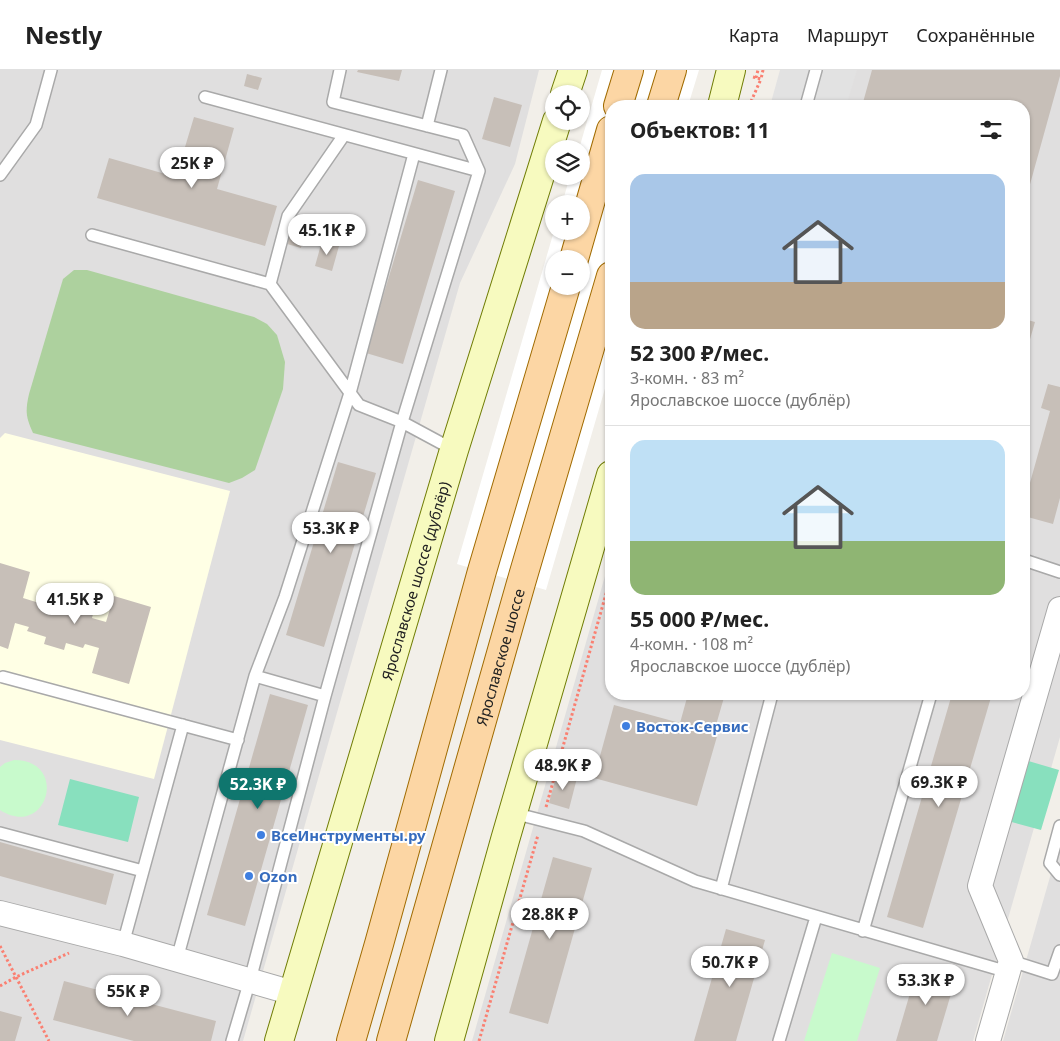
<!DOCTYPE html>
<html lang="ru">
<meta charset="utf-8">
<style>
:root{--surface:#fff;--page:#f2f2f2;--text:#222;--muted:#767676;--line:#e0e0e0;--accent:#0f766e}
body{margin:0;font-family:"Noto Sans",sans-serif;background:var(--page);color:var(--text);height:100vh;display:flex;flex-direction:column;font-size:19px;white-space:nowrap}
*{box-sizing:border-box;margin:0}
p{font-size:16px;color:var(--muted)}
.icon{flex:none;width:28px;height:28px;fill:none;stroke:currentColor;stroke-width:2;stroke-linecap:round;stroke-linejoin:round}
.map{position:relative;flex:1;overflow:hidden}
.details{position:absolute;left:605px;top:30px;width:425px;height:600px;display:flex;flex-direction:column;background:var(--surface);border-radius:20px;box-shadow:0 1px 4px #0004}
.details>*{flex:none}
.fabs{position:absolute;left:545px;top:15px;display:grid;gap:10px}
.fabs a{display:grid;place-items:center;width:45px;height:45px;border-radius:50%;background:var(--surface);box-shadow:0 1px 4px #0004;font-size:25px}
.price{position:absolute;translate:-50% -42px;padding:0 11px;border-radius:18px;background:#fff;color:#222;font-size:16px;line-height:32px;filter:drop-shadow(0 1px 2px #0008)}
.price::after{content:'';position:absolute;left:50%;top:30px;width:15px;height:11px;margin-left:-8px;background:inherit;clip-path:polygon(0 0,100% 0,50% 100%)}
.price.current{background:var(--accent);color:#fff}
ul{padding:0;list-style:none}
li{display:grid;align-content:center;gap:10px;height:265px;padding:0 25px}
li+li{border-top:1px solid var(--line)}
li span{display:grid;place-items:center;height:155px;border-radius:15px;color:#555}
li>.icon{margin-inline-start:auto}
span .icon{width:90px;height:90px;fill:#fffc;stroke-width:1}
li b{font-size:21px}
h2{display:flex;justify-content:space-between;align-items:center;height:60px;padding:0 25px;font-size:21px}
header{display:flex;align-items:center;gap:30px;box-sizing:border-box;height:70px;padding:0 25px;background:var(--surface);border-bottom:1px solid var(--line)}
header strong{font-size:24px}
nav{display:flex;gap:28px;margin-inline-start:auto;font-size:18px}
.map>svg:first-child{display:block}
</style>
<header>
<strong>Nestly</strong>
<nav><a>Карта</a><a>Маршрут</a><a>Сохранённые</a></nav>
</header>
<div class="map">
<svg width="1060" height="971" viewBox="0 0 1060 971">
<rect width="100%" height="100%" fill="#f2efe9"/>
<!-- residential -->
<path fill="#e0dfdf" d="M0,0H539L515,94L460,213L243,971H0Z
M832,0H1060V667L973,971H472L611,485V624H1024V36H822Z
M1060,772V971H1003Z"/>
<!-- education -->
<path fill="#ffffe5" d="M5,363L230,421L154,709L0,670V368Z"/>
<!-- forest -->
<path fill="#add19e" d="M74,200H87L254,247L267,254L277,265L285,292L283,319L255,400L242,408L229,413L33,363C26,347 25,342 29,324L63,209Z"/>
<!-- park -->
<path fill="#c8facc" d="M14,690C70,690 47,770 0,740V697L5,693Z
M832,883L880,898L857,971H804Z"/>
<!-- pitch -->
<path fill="#88e0be" d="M1025,690L1059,700L1041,760L1008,751Z
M70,709L139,727L128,772L58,755Z"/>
<!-- parking -->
<path fill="#e2e2e2" d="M780,0H857L846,36H770Z"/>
<!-- pier -->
<path fill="#fff" fill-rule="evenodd" d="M602,0H699L688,36H611V298L546,520L457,494L554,161H581V134H562L570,106H581V79H579ZM554,189H581V216H554Z"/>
<!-- building -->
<path fill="#c7bfb8" d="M358,0H402L399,11L357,2Z
M872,0H1060V6L1024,136V36H862Z
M247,4L262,8L258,20L244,16Z
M494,27L522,35L510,77L482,69Z
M194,47L234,58L217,119L277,136L265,176L97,128L109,88L176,107Z
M418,110L455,121L403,294L366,283Z
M292,158L305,162L301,178L287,174Z
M322,171L339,176L332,201L315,196Z
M1024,249L1035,252L1024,290Z
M1048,314L1060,317V428L1053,454L1024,446V419L1028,420L1050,341L1041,338Z
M338,392L376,403L324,577L286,565Z
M0,493L30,502L23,528L36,532L37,527L56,533L58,526L78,532L77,539L93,544L92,548L106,552L114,526L151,537L129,614L92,603L99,578L85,574L83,578L66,573L64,580L44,574L46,567L27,561L29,557L15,553L8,579L0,576Z
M270,624L308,635L245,856L207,845Z
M688,624H725L714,662L718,663L697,736L594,708L614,635L680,653Z
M952,624H992L923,858L887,847Z
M557,703L577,708L569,739L549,733Z
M0,772L114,804L106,835L0,806Z
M553,787L592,798L548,954L509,943Z
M726,859L765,870L736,971H694Z
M918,896L956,907L937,971H896Z
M64,911L216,951L211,971H134L53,950Z
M0,941L22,947L15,971H0Z"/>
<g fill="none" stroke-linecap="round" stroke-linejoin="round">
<!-- lane casing -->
<g stroke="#a9a9a9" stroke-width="14">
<path id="lane" d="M205,27L479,101
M806,36L816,0
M427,56L441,0
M0,105L36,55L51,0
M92,165L270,214L359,335L402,352L454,380
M270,214L288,146L344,65
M1024,490L1060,502
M255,606L325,626
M3,607L238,670
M513,743L584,761L695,811L1008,902
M1060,756L1050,793L1060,805
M0,763L143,801
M721,819L772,624
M863,861L931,624
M123,874L183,655
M177,889L255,606L285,527L350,323L414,84
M1011,891L1052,904L1060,881
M232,971L250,910L325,626L402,352L479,101L463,65L333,32L340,0
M779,971L816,847"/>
</g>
<!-- street casing -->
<g stroke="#a9a9a9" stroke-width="26">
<path id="street" d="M0,843L123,874L293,923
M988,971L1011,891L980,816L1060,539"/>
</g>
<!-- secondary casing -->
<g stroke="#707d05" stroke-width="30">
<g id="secondary">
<path d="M565,24L573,0"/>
<path d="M722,36L731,0"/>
<path id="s1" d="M279,971L454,380L557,51"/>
<path d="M449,971L505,770L611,405"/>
</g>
</g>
<!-- primary casing -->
<g stroke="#a06b00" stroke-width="30">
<g id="primary">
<path d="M618,36L629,0"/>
<path d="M661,36L672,0"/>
<path d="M574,189L611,60"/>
<path d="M351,971L379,874L482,501L566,216"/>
<path id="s2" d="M391,971L521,513L611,206"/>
</g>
</g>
<!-- path -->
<path stroke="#fa8072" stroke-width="3" stroke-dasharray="2.5 2.5" stroke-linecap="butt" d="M753,7L761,9L763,0
M756,8L758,0
M749,36L761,9
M546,737L611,506
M0,876L49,971
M0,916L16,907L69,883
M479,971L538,765"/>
<!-- lane -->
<use href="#lane" stroke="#fff" stroke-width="11"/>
<!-- street -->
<use href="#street" stroke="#fff" stroke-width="24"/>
<!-- secondary -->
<use href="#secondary" stroke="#f7fabf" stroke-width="28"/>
<!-- primary -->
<use href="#primary" stroke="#fcd6a4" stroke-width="28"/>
</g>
<!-- markers -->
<g fill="#3f7fe0" stroke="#fff" stroke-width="2">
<circle cx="626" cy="656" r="5"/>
<circle cx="261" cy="765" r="5"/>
<circle cx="249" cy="806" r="5"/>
</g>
<g text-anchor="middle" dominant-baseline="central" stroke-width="4" stroke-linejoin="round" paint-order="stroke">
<!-- street labels -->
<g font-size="15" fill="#222" stroke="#fff">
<text stroke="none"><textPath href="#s1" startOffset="480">Ярославское шоссе (дублёр)</textPath></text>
<text stroke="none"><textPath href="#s2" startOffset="399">Ярославское шоссе</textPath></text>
</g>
<!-- shop labels -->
<g font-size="15" font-weight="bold" fill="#366cbe" stroke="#fff" text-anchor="start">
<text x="636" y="656">Восток-Сервис</text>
<text x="271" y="765">ВсеИнструменты.ру</text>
<text x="259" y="806">Ozon</text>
</g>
</g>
</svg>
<div class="fabs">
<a><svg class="icon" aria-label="locate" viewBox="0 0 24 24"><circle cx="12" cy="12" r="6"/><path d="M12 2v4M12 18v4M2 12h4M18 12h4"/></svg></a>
<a><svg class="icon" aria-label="layers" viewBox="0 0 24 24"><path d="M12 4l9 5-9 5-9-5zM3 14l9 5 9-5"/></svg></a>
<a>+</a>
<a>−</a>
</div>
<b class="price" style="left:192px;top:119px">25K ₽</b>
<b class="price" style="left:327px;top:186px">45.1K ₽</b>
<b class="price" style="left:331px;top:484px">53.3K ₽</b>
<b class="price" style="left:75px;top:555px">41.5K ₽</b>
<b class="price" style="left:563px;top:721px">48.9K ₽</b>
<b class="price" style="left:939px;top:738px">69.3K ₽</b>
<b class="price current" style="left:258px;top:740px">52.3K ₽</b>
<b class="price" style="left:550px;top:870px">28.8K ₽</b>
<b class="price" style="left:730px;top:918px">50.7K ₽</b>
<b class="price" style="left:926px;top:936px">53.3K ₽</b>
<b class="price" style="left:128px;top:947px">55K ₽</b>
<section class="details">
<h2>Объектов: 11<svg class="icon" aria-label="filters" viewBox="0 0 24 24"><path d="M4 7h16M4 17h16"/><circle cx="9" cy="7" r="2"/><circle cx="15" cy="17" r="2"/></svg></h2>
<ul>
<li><span style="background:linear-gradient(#a9c7e8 70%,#b9a48a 0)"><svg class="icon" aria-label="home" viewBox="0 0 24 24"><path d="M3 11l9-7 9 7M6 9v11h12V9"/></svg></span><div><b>52 300 ₽/мес.</b><p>3-комн. · 83 m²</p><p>Ярославское шоссе (дублёр)</p></div></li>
<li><span style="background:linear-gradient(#bfe0f5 65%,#8fb573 0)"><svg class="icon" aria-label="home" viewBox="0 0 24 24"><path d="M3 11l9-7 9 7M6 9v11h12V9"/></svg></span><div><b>55 000 ₽/мес.</b><p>4-комн. · 108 m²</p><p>Ярославское шоссе (дублёр)</p></div></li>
</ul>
</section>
</div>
